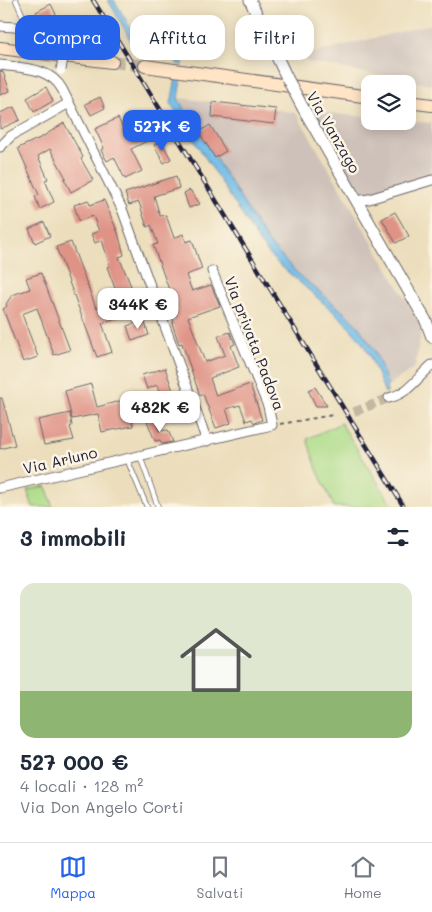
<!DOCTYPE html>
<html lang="it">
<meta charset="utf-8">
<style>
:root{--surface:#fff;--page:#f2f2f3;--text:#1f2937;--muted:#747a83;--line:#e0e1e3;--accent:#2563eb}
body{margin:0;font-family:Mali,sans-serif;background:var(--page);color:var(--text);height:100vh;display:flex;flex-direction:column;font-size:19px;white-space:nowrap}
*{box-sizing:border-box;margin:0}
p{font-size:16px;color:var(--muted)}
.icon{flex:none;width:28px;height:28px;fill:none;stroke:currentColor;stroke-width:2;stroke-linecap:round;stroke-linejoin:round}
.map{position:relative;height:507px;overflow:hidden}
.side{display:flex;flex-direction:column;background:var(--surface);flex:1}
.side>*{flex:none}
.banner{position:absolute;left:15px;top:15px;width:402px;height:45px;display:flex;gap:10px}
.tools{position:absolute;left:361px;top:75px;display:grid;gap:10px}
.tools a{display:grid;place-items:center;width:55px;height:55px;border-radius:10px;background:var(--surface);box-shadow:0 2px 12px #0003;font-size:25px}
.price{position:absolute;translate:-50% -42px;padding:0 11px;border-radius:10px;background:#fff;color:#222;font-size:16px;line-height:32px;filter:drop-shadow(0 1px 2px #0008)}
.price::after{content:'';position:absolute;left:50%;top:30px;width:15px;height:11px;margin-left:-8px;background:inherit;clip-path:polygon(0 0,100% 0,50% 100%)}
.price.current{background:var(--accent);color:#fff}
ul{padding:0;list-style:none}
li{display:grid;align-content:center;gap:10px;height:265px;padding:0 20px}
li+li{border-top:1px solid var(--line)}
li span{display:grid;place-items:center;height:155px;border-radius:15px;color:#555}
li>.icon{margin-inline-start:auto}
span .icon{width:90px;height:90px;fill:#fffc;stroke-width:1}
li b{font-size:21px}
h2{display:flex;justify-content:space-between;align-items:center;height:60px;padding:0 20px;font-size:21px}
.pill{padding:0 18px;border-radius:15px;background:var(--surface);box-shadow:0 2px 12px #0003;font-size:18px;line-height:45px}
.pill.current{background:var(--accent);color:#fff}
.tabs{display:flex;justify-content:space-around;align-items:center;height:70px;border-top:1px solid var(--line);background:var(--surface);font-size:14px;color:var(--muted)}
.tabs a{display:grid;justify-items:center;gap:2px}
.tabs .current{color:var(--accent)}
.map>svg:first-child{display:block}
</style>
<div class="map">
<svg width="432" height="507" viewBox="0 0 432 507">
<rect width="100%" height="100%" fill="#fcf5e5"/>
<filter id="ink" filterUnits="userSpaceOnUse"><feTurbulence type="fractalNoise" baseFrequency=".02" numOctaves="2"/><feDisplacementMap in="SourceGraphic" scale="10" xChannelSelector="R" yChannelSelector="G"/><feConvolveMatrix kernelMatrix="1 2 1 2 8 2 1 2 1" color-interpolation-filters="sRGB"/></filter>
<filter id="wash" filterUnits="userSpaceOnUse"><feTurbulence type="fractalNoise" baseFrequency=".0096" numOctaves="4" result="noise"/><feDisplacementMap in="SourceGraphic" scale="20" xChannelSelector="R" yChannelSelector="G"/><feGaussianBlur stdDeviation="1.12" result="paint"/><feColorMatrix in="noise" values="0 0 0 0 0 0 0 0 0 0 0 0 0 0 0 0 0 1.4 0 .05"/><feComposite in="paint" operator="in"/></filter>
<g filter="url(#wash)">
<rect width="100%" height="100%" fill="#ecdebc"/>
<!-- industrial -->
<path fill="#cec1b9" d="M432,24V85L307,62L304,55Z
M178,98L276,109L296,113L422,327L415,367L388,386L375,351L358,326L347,315L297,273L268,242Z
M313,112L370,117V121H408L432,123V177L358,197Z"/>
<!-- green -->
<path fill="#acdb88" stroke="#677e62" d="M341,423L393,507H334L317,469L307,439Z
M46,486L53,507H33L27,490Z"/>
<!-- water -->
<path fill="#6ebbe8" stroke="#486e92" d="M108,0H114L141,45L144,47L180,52L183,60V65L177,64L175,56L141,52L136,49Z
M176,78L181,79L178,99L268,242L297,273L347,315L358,326L375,351L388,386L386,387L387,392L385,393L369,354L361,341L342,319L274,260L260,243L171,104Z"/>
<g id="blocks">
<!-- building -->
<path fill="#df9386" d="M51,4L60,23L45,30L36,12Z
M0,71L3,72L10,91L0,95Z
M46,87L53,101L34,112L27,98Z
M100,97L105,108L91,115L85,104Z
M213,102L276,109L274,124L212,117Z
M14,107L20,120L0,129V113Z
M118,118L127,136L141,130L147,141L131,149L142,171L125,179L114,157L107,161L101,150L104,148L95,129Z
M64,123L83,157L81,159L93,180L71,192L64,179L66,178L50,149L38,156L48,179L45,180L54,202L40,209L35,197L39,195L18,148L42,137Z
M210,125L226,151L215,158L199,132Z
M161,141L171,159L164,163L154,145Z
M176,176L179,188L154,196L160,216L166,215L174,238L183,234L186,242L192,240L202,269L186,275L192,291L211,285L220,306L188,317L205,362L225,355L218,336L230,332L235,344L231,346L239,367L210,378L216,396L250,384L262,420L254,423L252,419L246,421L240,405L226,409L231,423L216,428L203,394L200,396L182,343L179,344L172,323L174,322L166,300L172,298L153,245L158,244L151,225L147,227L139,202L129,205L125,193Z
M190,190L200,204L189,208L184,193Z
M88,200L90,205L104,200L118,233L124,255L119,257L131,286L116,291L107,267L110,266L102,240L95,243L91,234L99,231L93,216L79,221L74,205Z
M395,212L409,236L396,243L382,219Z
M44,222L50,236L35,243L29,229Z
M71,242L96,308L120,300L124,309L118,312L120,317L102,323L112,352L97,357L56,247Z
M41,273L70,350L54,355L37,308L22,314L38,357L23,362L3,309L7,306L6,304L12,295L30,289L26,278Z
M144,320L149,335L132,341L127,326Z
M165,368L179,408L186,406L189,413L173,418L169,407L165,408L157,385L147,389L142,375Z
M91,384L97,407L128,399L133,426L102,432L98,414L72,419L65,391Z
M315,387L327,406H316L308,390Z
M0,398H2L15,445L0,449Z
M70,413L72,426L70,427L74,440L44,445L38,420Z
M157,420L159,431L168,430L173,442L162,444L160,440L155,441L147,421Z"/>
</g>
</g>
<g filter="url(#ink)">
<use href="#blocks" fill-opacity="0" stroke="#696468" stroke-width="1"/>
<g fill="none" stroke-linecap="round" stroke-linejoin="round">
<!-- minor-tunnel -->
<path stroke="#c4b8a2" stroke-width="9" stroke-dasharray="9 4.5" stroke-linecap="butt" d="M354,412L389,398"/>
<!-- secondary-tunnel -->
<path stroke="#c4b8a2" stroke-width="12" stroke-dasharray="12 6" stroke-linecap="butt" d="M112,62L145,66"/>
<!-- service casing -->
<g stroke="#696468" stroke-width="6">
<path id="service" d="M16,0L28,28
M140,456L158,507
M127,459L147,507"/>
</g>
<!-- minor casing -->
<g stroke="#696468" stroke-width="11">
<path id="minor" d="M0,26L28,28C40,44 51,36 65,45
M0,65C22,68 50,67 62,89L122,209L207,441
M0,147L11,136L69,103
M356,201L369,199L432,180
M389,398C410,392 416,379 432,365
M0,488L272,425L268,406L212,271"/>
</g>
<!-- tertiary casing -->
<g stroke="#696468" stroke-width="13">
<path id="tertiary" d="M250,0L287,78
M303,108L426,321L432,337"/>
</g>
<!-- secondary casing -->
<g stroke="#696468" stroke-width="14">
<path id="secondary" d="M0,48L112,62
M145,66L370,97
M408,102L432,105"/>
</g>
<!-- path -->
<path stroke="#696468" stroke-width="2" stroke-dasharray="4 4" stroke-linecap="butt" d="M280,424L333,415"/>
<!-- service -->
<use href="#service" stroke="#fff" stroke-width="4.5"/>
<!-- minor -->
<use href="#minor" stroke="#fff" stroke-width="9"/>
<!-- tertiary -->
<use href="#tertiary" stroke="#fff" stroke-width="11"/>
<!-- secondary -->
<use href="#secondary" stroke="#ffe4c6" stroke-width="12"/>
<!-- rail casing -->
<g stroke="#22223b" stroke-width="4.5">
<path id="rail" d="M93,0L404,507"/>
</g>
<!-- rail -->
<use href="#rail" stroke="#fcf5e5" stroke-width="2.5" stroke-dasharray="8" stroke-linecap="butt"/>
<!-- minor-bridge casing -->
<g stroke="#696468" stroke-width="11" stroke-linecap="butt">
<path id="minor-bridge" d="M61,70L65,45"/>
</g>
<!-- tertiary-bridge casing -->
<g stroke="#696468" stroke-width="13" stroke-linecap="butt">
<path id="tertiary-bridge" d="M287,78L303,108"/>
</g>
<!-- minor-bridge -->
<use href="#minor-bridge" stroke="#fff" stroke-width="9"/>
<!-- tertiary-bridge -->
<use href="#tertiary-bridge" stroke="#fff" stroke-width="11"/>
</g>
</g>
<g text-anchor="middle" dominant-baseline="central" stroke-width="5" stroke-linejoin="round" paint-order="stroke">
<!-- street labels -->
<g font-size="15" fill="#22223b" stroke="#fcf5e5">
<text transform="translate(334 132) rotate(60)">Via Vanzago</text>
<text transform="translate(255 343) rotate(69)">Via privata Padova</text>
<text transform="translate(60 460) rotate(-13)">Via Arluno</text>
</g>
</g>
</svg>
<div class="tools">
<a><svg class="icon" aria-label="layers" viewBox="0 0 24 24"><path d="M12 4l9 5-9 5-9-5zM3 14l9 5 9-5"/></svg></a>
</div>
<b class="price current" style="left:162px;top:152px">527K €</b>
<b class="price" style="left:138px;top:330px">344K €</b>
<b class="price" style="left:160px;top:433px">482K €</b>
<div class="banner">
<a class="pill current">Compra</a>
<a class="pill">Affitta</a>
<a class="pill">Filtri</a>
</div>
</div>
<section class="side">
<h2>3 immobili<svg class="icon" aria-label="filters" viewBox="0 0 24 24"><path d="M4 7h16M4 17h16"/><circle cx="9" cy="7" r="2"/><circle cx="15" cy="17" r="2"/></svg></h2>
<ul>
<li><span style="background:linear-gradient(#dfe7d0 70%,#8fb573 0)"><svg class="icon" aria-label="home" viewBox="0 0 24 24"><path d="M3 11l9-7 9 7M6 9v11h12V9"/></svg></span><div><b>527 000 €</b><p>4 locali · 128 m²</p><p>Via Don Angelo Corti</p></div></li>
</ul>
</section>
<nav class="tabs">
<a class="current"><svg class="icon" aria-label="map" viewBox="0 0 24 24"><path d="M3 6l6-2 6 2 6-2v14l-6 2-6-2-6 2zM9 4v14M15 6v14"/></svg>Mappa</a>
<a><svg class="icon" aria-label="saved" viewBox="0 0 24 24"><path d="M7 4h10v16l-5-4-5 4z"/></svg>Salvati</a>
<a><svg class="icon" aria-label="home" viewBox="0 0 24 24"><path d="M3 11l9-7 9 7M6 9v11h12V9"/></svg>Home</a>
</nav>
